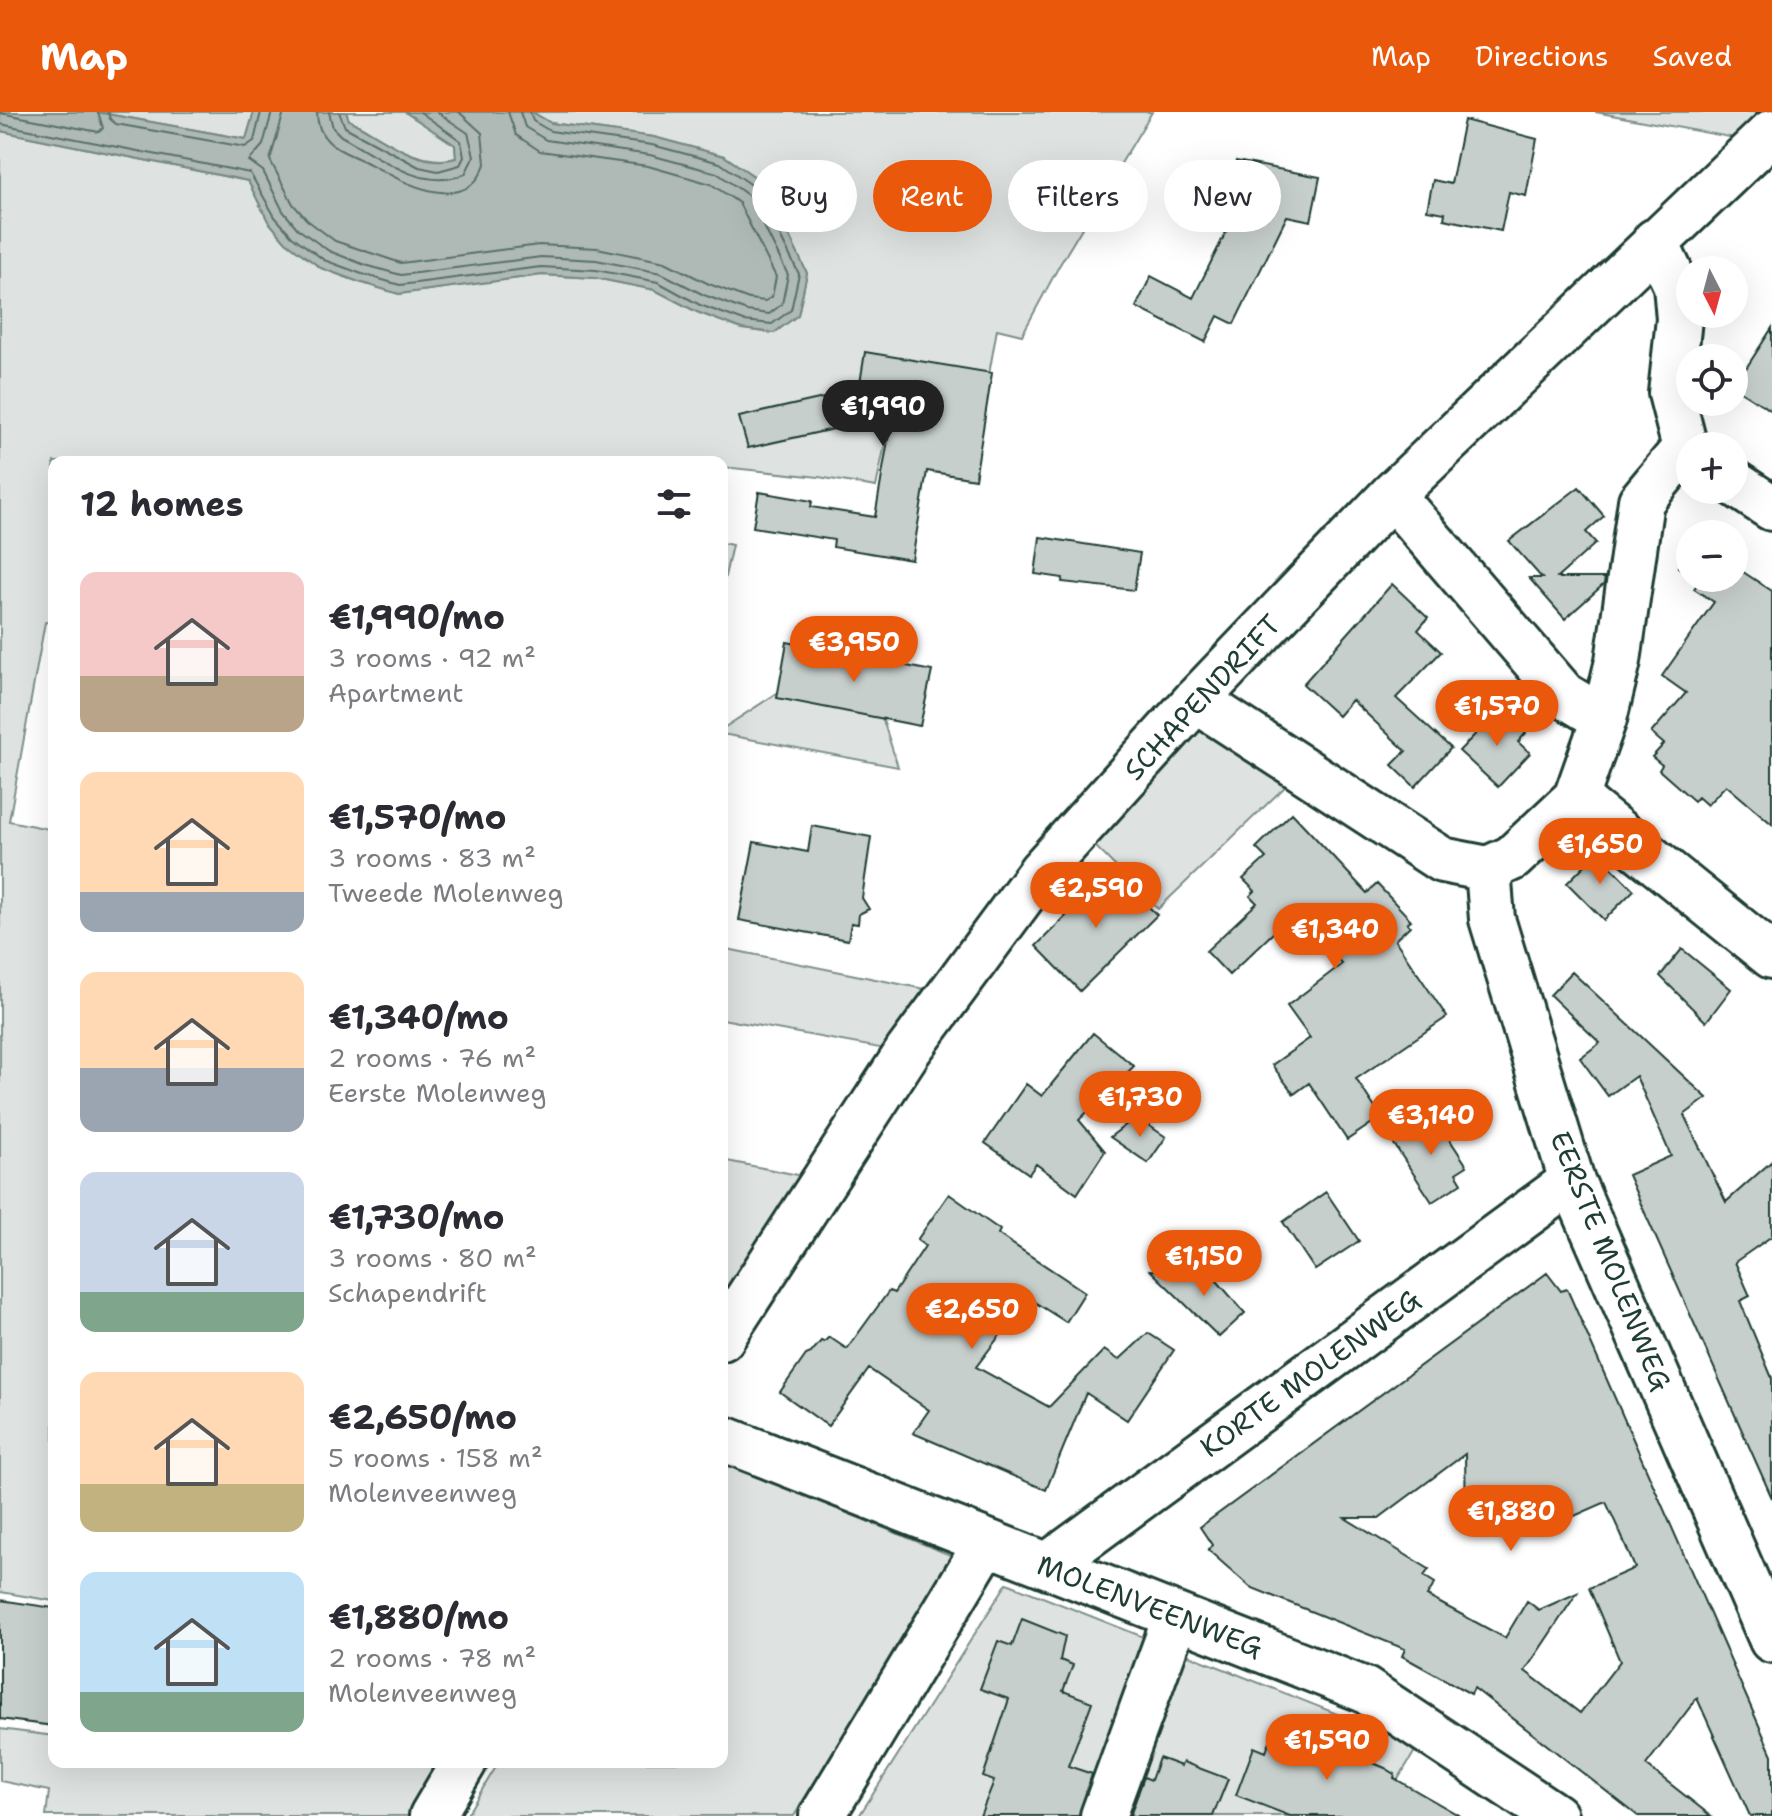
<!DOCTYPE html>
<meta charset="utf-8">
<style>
:root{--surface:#fff;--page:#f2f2f3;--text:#2b2b33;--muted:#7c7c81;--accent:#ea580c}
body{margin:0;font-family:"Shantell Sans",sans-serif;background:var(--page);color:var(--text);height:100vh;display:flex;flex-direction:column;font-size:30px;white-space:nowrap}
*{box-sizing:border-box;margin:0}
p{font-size:26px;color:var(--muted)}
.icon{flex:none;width:44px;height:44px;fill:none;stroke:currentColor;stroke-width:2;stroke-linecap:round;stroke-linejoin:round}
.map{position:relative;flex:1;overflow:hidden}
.panel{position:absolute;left:48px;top:344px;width:680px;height:1312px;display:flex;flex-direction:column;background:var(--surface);border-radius:16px;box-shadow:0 8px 32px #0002}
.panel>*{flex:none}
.guide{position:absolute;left:752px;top:48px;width:760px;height:72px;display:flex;gap:16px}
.needle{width:52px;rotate:174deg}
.tools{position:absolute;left:1676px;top:144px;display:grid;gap:16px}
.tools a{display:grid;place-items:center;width:72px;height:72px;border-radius:50%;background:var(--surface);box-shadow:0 8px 32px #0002;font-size:40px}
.price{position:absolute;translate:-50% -68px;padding:0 18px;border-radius:28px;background:var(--accent);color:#fff;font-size:26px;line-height:52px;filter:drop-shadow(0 2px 4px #0008)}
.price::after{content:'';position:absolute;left:50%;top:48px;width:24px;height:18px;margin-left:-12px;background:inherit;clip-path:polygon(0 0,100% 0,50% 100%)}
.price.selected{background:#222;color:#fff}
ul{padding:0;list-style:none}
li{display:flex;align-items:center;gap:24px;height:200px;padding:0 32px}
li span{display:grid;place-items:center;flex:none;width:224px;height:160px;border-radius:16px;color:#555}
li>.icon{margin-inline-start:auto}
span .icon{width:96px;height:96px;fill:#fffc;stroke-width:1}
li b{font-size:34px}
h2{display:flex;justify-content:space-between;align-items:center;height:96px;padding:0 32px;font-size:34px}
.pill{padding:0 28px;border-radius:36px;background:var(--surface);box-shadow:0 8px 32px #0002;font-size:28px;line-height:72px}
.pill.selected{background:var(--accent);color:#fff}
header{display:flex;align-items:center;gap:48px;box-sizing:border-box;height:112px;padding:0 40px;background:var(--accent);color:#fff}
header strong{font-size:38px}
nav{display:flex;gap:44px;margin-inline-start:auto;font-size:28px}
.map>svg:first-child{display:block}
</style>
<header>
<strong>Map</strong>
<nav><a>Map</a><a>Directions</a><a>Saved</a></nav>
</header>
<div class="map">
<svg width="1772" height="1704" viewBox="0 0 1772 1704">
<rect width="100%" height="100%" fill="#fff"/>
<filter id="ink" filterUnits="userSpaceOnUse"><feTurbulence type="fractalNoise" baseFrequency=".0125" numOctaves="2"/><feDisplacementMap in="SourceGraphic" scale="16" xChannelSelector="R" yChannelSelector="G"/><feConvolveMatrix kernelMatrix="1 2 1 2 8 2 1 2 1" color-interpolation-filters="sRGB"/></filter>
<g filter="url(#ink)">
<!-- green -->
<path fill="#dee3e2" stroke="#7e908b" stroke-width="2" d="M96,0H254L246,27Z
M346,0H405L455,33L456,46C417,56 383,25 349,8Z
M532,0H1152L1059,154L1022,223L997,217L977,330L889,313L876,375L819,365L723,355L722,360V350H54V511L45,510L9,709L54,718V1489L0,1480V19L248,69L268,109L286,130L321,156L359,170L399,182L542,163L595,166L655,178L697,200L742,217L774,221L798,203L807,161L763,71L724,44L654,25L551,11Z
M1595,0H1769L1740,27Z
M722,431L732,433L722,478Z
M794,570L882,605L898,655L722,622V617Z
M1218,611L1292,668L1158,797L1093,732L1189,619Z
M722,836L939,880L896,939L722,907Z
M722,1048L808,1065L722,1202Z
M722,1350L955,1445L794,1704H466L499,1650H722Z
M1007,1471L1418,1634L1376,1704H859Z
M0,1617L54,1624V1650H451L419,1704H46L49,1679L0,1669Z"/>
<!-- water -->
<path fill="#afbab7" stroke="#758883" stroke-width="2" d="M0,0H96L246,27L254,0H346L349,8C383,25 417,57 456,46L455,33L405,0H532L551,11L654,25L724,44L764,71L807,161L798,203L774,221L742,217L697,200L655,178L595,166L542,163L399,182L359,170L321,156L286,130L268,109L248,69L0,19Z"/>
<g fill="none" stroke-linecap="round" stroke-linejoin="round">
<!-- shore -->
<path stroke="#596f68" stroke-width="2" d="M108,0L110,7L116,12L245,35L254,29L261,0
M272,0L263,33L249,49L263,59L283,99L298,117L329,139L365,153L401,163L541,145L596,148L661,161L704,183L747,199L769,202L782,192L788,163L749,84L717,61L650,43L546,28L525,15L520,0
M284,0L270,48L293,92L307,108L335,129L401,151L539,133L597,136L665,150L709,172L749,187L765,189L772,185L776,165L739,91L711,72L648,54L540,39L516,23L508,0
M317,0C317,10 320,21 328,29C337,39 354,44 366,50C397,67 466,108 485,52L482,21L459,0
M329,0L333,16L341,24C379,44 421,81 465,62L474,44L468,21L437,0
M339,0L345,15L419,55L438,59L460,53L464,45L461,29L420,0
M0,1L99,20L103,16L98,0
M0,12L250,61L275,105L292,124L324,148L362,162L400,173L541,155L596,158L658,170L700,193L744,209L772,212L791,198L799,162L756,76L720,51L652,33L550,19L533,9L530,0"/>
</g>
<!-- building -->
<path fill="#c7cfcc" stroke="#1f3d34" stroke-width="2" fill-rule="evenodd" d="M1464,8L1537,27L1526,84L1509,80L1501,119L1444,107L1445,101L1427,98L1433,68L1451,72Z
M1236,49L1320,65L1311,109L1287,104L1234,212L1218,204L1205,230L1136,195L1151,164L1193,186L1239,94L1227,92Z
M1772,216V299L1734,275Z
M865,240L992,261L975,367L927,359L912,448L833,435L834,428L753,415L759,380L812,389L811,395L875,405L892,304L748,336L739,305L859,278Z
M1579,375L1604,404L1586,420L1596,431L1557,466H1605L1604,472L1565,507L1529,466H1542L1509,429Z
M1040,425L1140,441L1134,478L1062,470L1063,466L1035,462Z
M1690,438V463L1678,455Z
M1734,454L1772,479V712L1726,673L1707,693L1698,685L1694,689L1659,658L1662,653L1652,645L1664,632L1651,621L1686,581L1662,564L1714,490L1694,477L1699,469L1695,466H1734Z
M1392,472L1428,506L1418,518L1441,540L1396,586L1451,636L1415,675L1392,653L1406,639L1352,588L1338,604L1303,572Z
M787,530L932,559L920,614L777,586Z
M1500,597L1526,621L1518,630L1530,641L1498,675L1459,639Z
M1292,701L1367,781L1377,772L1411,808L1407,811L1410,814L1395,828L1447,905L1356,967L1381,1005L1347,1028L1309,971L1294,982L1272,953L1310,926L1287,894L1342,852L1294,801L1229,863L1206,839L1257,791L1250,784L1255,779L1243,767L1266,746L1256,736Z
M812,714L871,725L862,786L869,797L859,802L858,812L851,811L848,828L739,808L754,730L808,740Z
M1597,741L1634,778L1604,808L1567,771Z
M1112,758L1157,803L1080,879L1036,834Z
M1682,837L1731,877L1706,910L1660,864Z
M1572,860L1707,986L1684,1003L1726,1090L1772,1049V1124L1735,1150L1750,1184L1740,1189L1772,1266V1386L1628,1063L1671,1044L1636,964L1608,984L1580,946L1600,931L1550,883Z
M1093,921L1134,954L1079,1008L1105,1039L1077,1082L1036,1052L1029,1062L985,1031L1026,972L1042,984Z
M1433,1002L1467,1054L1456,1061L1462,1071L1432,1090L1392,1029Z
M1136,1005L1166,1025L1148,1051L1110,1025Z
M1326,1080L1359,1129L1315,1158L1283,1110Z
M949,1082L1000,1118L998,1122L1002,1125L1085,1180L1066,1210L1028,1186L976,1255L1049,1295L1104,1238L1119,1248L1148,1221L1174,1238L1127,1308L1086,1281L1046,1378L913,1321L929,1298L869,1257L828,1314L780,1280L806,1243L811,1241L821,1229L824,1230L829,1225L847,1237L889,1179L894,1181L925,1134L917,1128Z
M1150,1158L1211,1162L1245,1201L1219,1225Z
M1547,1161L1561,1179L1567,1177L1772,1643V1704H1750L1697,1586L1646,1653L1711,1704H1638L1474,1576L1471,1582L1402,1544L1405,1537L1250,1475L1208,1438L1212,1433L1200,1415ZM1465,1342L1466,1407L1519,1406L1554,1389L1563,1409L1606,1390L1622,1425L1635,1456L1589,1476L1620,1549L1580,1601L1525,1559L1577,1481L1539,1498L1527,1489L1505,1526L1427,1484L1435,1471L1424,1464L1429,1457L1345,1406H1379Z
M0,1488L54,1496V1614L0,1607Z
M1022,1507L1065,1524L1060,1548L1073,1553L1063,1579L1092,1590L1068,1654L1092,1662L1079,1704H980L994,1669L983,1665L1009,1587L980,1577L998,1529L1012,1534Z
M1277,1610L1385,1656L1395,1662L1394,1666L1460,1704H1290L1236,1683L1254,1635L1266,1640Z
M1159,1646L1181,1654L1183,1650L1228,1667L1213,1704H1130L1144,1665L1151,1668Z"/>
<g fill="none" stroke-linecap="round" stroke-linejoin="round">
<!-- minor casing -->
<g stroke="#1f3d34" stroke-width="50">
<path id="minor" d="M1655,129L1676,173L1679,207L1671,281L1685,336L1690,339
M1685,336L1641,389L1618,549L1604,607L1576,686L1772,844
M1734,371L1772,396
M1392,383L1564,583L1604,607
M1196,588L1442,748L1488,757L1492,807L1572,1069L1772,1528
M1488,757L1512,746L1576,686
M722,1226L908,939L1041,759L1196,588L1392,383L1772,20
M722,1326L1365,1578L1555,1704
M1048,1453L1572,1069
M432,1704L464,1650
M822,1704L987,1430
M1103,1704L1176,1504"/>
</g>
<!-- minor -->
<use href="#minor" stroke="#fff" stroke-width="44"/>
</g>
</g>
<g text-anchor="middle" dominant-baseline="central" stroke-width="6" stroke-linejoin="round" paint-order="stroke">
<!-- street labels -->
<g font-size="28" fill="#1f3d34" stroke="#fff">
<text transform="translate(1202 585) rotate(-47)">SCHAPENDRIFT</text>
<text transform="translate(1611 1149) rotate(68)">EERSTE MOLENWEG</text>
<text transform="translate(1310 1261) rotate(-36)">KORTE MOLENWEG</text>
<text transform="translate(1150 1494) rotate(21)">MOLENVEENWEG</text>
</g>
</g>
</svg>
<div class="tools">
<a><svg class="needle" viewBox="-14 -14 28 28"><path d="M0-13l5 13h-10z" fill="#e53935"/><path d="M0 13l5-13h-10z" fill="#7c7c81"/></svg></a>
<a><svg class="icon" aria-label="locate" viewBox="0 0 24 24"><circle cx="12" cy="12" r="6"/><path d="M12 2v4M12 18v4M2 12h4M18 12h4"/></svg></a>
<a>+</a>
<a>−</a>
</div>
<b class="price selected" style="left:883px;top:336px">€1,990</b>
<b class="price" style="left:854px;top:572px">€3,950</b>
<b class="price" style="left:1497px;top:636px">€1,570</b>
<b class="price" style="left:1600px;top:774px">€1,650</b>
<b class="price" style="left:1096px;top:818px">€2,590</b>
<b class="price" style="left:1335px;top:859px">€1,340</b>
<b class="price" style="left:1140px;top:1027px">€1,730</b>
<b class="price" style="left:1431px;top:1045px">€3,140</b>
<b class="price" style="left:1204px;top:1186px">€1,150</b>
<b class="price" style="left:972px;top:1239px">€2,650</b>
<b class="price" style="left:1511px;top:1441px">€1,880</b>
<b class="price" style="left:1327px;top:1670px">€1,590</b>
<div class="guide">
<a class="pill">Buy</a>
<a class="pill selected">Rent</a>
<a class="pill">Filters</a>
<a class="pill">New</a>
</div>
<section class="panel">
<h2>12 homes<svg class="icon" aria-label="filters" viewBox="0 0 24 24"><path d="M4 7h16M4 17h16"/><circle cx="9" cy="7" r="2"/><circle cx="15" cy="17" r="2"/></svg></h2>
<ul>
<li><span style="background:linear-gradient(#f6c9c9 65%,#b9a48a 0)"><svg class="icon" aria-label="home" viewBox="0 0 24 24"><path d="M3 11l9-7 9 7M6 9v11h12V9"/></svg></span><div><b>€1,990/mo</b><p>3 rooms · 92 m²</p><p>Apartment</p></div></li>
<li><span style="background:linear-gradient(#ffd9b3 75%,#9aa5b1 0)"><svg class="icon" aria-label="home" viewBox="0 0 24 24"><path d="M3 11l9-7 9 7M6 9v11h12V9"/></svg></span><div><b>€1,570/mo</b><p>3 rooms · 83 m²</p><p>Tweede Molenweg</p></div></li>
<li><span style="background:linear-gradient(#ffd9b3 60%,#9aa5b1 0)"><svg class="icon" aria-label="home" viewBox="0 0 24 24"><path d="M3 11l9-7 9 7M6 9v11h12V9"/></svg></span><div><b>€1,340/mo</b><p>2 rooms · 76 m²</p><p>Eerste Molenweg</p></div></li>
<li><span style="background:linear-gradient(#c9d6e8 75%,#7fa58c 0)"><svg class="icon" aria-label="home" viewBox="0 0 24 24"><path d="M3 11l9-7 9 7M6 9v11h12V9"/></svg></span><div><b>€1,730/mo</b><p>3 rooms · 80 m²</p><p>Schapendrift</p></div></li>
<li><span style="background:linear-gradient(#ffd9b3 70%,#c2b280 0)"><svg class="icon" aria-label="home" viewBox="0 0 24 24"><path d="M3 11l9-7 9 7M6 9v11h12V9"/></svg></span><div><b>€2,650/mo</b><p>5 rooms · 158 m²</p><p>Molenveenweg</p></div></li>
<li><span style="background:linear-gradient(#bfe0f5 75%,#7fa58c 0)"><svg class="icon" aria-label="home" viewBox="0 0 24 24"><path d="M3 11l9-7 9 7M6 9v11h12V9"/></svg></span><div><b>€1,880/mo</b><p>2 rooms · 78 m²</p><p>Molenveenweg</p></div></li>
</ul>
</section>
</div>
